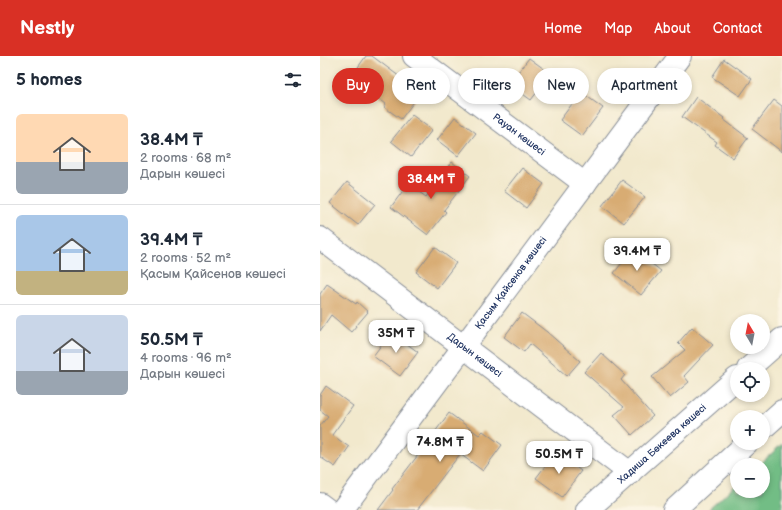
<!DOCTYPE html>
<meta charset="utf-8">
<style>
:root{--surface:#fff;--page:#f2f2f3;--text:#1f2937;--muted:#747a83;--line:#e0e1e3;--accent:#d93025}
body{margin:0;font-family:"Balsamiq Sans",sans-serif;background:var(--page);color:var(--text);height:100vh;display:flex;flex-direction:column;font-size:15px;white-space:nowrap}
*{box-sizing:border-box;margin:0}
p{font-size:13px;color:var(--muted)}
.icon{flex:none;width:22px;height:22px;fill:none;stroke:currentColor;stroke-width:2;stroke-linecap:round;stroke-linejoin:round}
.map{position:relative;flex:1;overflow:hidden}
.sheet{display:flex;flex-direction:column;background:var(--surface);width:320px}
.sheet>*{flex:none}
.guide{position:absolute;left:12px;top:12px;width:380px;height:36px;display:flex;gap:8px}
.needle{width:26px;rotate:350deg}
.buttons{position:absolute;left:410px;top:258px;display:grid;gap:8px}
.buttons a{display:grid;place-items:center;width:40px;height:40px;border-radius:50%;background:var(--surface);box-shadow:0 2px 6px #0003;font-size:20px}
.price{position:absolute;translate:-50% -34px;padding:0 9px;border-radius:8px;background:#fff;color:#222;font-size:13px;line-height:26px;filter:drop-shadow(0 1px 2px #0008)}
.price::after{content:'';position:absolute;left:50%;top:24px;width:12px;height:9px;margin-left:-6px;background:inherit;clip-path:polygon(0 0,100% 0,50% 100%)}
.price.on{background:var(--accent);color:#fff}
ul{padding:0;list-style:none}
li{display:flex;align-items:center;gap:12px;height:100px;padding:0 16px}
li+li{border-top:1px solid var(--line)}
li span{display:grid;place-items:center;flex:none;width:112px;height:80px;border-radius:6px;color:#555}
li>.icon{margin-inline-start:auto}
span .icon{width:48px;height:48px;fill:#fffc;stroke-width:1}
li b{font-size:17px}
h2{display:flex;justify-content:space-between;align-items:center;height:48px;padding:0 16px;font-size:17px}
.pill{padding:0 14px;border-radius:18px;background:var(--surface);box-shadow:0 2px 6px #0003;font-size:14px;line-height:36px}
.pill.on{background:var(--accent);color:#fff}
header{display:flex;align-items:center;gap:24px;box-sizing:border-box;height:56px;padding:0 20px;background:var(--accent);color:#fff}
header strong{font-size:19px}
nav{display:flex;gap:22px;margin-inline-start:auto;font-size:14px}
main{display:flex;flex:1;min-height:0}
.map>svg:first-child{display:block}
</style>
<header>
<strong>Nestly</strong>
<nav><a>Home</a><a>Map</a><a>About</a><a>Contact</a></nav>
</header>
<main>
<section class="sheet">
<h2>5 homes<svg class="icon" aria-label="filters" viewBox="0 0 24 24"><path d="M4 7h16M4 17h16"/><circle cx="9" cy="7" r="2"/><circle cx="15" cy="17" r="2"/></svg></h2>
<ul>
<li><span style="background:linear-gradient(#ffd9b3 60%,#9aa5b1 0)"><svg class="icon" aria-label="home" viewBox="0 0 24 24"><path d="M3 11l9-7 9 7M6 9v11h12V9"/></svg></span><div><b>38.4M ₸</b><p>2 rooms · 68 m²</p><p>Дарын көшесі</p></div></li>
<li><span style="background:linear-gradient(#a9c7e8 70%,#c2b280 0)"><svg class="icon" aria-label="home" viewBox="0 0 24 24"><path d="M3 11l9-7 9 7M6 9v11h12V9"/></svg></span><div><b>39.4M ₸</b><p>2 rooms · 52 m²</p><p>Қасым Қайсенов көшесі</p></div></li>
<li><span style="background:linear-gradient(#c9d6e8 70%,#9aa5b1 0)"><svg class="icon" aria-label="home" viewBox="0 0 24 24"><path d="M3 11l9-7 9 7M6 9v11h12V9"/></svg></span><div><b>50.5M ₸</b><p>4 rooms · 96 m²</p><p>Дарын көшесі</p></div></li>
</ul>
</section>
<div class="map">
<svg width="462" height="454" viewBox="0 0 462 454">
<rect width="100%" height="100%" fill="#fcf5e5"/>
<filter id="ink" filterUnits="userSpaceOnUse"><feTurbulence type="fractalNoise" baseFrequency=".025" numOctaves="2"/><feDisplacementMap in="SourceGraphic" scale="8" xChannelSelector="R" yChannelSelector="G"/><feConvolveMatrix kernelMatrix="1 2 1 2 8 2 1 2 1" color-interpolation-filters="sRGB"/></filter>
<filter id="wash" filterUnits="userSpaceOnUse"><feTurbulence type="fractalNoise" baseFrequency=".012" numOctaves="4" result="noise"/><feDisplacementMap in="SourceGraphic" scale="16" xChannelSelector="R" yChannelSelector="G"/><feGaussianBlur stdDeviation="0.9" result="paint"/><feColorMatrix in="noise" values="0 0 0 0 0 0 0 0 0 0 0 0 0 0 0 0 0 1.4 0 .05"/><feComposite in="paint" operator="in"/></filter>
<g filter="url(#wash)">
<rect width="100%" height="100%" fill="#f2e9cd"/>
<!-- forest -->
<path fill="#72bd85" stroke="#467672" d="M462,388V454H388L417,428V435H443V409H439Z"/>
<g id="blocks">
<!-- building -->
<path fill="#d8ac73" d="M46,0H52L84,24L85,22L102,35L81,63L64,51L66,48L31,21Z
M209,2L231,18L211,44L189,28Z
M404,3L432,23L420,40L392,21Z
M261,36L283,52L262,80L240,64Z
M376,41L404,62L403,63L428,82L413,102L395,89L397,86L362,61Z
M454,44L462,50V96L432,73Z
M92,59L112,74L91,101L71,85Z
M135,61L156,77L138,100L117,84Z
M132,106L150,120L124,154L126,156L108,179L71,151L88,128L106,141Z
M202,112L224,128L206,152L184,135Z
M302,124L325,141L304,167L282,150Z
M27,126L55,148L38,169L10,147Z
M115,191L136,207L117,232L96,216Z
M313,193L341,215L321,239L294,217Z
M7,228L36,248L37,246L48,256L31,276L11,259L0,275V238Z
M202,257L227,276L260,305L247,320L210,288L204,296L184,281Z
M372,271L393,289L364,320L369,326L350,342L332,321L365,294L358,287Z
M71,276L98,296L80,320L53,300Z
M281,297L305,319L301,324L333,360L312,379L294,359L304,351L264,316Z
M6,330L33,350L12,379L29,391L15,411L0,401V370L8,360L0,354V339Z
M129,357L159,379L163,375L182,389L163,415L140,398L97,454H58L73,434L72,433L95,403Z
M236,396L261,415L242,441L216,422Z"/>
</g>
</g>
<g filter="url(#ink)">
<use href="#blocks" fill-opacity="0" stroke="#868c96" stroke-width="1"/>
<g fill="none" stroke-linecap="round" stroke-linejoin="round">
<!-- minor casing -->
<g stroke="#868c96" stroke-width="24">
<g id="minor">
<path id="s1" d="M94,0L265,128"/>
<path id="s2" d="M0,182L310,417"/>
<path d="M428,313L462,283"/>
<path d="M443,372L462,355"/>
<path d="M0,448L8,454"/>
<path id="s3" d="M22,454L360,0"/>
<path id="s4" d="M267,454L417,322"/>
<path d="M354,454L427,387"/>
</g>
</g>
<!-- minor -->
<use href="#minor" stroke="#fff" stroke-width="22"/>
</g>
</g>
<g text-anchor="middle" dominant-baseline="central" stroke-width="3" stroke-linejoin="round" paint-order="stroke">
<!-- street labels -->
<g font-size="10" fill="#1b2f5e" stroke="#fcf5e5">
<text stroke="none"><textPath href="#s1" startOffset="131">Рауан көшесі</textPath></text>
<text stroke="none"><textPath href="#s3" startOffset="283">Қасым Қайсенов көшесі</textPath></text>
<text stroke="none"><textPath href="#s2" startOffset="194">Дарын көшесі</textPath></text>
<text stroke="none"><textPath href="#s4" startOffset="100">Хадиша Бөкеева көшесі</textPath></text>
</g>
</g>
</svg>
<div class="buttons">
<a><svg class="needle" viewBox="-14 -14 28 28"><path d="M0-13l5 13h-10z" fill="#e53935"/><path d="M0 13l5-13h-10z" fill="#747a83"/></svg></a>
<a><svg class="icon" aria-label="locate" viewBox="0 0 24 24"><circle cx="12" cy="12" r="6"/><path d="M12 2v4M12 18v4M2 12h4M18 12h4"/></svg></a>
<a>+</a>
<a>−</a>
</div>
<b class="price on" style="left:111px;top:144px">38.4M ₸</b>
<b class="price" style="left:317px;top:216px">39.4M ₸</b>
<b class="price" style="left:76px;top:298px">35M ₸</b>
<b class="price" style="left:120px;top:407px">74.8M ₸</b>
<b class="price" style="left:239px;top:419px">50.5M ₸</b>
<div class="guide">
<a class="pill on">Buy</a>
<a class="pill">Rent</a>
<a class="pill">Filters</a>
<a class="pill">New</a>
<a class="pill">Apartment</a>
</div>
</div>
</main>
